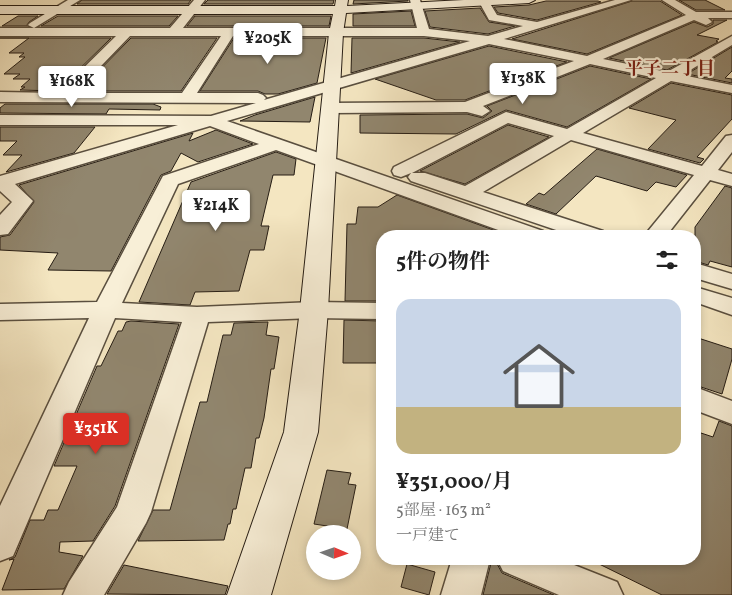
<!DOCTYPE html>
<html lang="ja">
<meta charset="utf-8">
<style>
:root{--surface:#fff;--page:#f2f2f2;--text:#222;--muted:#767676;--accent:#d93025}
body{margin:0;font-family:Vollkorn,"Noto Serif JP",serif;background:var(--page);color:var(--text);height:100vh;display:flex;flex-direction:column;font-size:19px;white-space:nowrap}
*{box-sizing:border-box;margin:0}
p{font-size:16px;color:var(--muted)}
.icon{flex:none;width:28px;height:28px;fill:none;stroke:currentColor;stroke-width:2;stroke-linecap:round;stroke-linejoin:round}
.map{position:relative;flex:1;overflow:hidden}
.sheet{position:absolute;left:376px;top:230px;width:325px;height:335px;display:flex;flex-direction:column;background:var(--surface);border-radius:20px;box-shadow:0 2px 8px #0003}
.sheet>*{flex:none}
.needle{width:32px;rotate:92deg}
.tools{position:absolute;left:306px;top:525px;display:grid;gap:10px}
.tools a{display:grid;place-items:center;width:55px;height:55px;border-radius:50%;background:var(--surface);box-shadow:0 2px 8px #0003;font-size:25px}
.price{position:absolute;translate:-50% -42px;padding:0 11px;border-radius:5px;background:#fff;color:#222;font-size:16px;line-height:32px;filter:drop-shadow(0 1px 2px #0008)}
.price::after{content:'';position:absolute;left:50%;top:30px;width:15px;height:11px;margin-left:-8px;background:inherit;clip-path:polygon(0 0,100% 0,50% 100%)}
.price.selected{background:var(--accent);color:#fff}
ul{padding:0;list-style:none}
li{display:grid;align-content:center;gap:10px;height:265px;padding:0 20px}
li span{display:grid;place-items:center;height:155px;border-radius:15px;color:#555}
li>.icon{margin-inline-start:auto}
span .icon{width:90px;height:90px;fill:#fffc;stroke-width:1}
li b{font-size:21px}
h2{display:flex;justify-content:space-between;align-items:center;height:60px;padding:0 20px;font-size:21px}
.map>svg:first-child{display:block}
</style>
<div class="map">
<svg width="732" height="595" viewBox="0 0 732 595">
<rect width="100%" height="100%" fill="#f4e6c1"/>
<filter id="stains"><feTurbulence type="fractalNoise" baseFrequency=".004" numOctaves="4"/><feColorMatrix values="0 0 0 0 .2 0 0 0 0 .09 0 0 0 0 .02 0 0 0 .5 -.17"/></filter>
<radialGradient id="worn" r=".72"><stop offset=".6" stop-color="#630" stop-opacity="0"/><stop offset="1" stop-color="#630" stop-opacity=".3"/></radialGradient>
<!-- building -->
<path fill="#91866e" stroke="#261d14" d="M82,0H191L188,4H77Z
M208,0H334L333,4H204Z
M354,0H408V1L353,4Z
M679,0H705L725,10H696Z
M546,1H598L601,2L537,20L498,13L494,7L529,5Z
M632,1H660L682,15L587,54L512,39Z
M480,8L489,22L515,26L488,34L430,27L425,11Z
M411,11L415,26H353V14Z
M18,16H38L29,22L27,26H2Z
M58,16H178L169,26H41Z
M195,16H331L329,26H187Z
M713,20H727L697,35L719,39L716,41L718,42L667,70L609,58L694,22L707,27L713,24Z
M0,38H111L57,91L20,90L25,87H21L30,79H13L20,74H4L25,57H19L24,53H9L29,38Z
M131,38H217L181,91H79Z
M234,38H326L317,83L278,94H265L258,91H200Z
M352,38H424L460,42L351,73Z
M489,46L567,62L465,100H436L375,79Z
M732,47V71L725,78L732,79V83L687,74Z
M590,66L651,79L567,127L506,110L456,134L360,133V115L467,114L483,118L492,111L487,106Z
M671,83L732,95V119L697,157L704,159L700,163L648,149L676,120L629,108Z
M315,97L310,122L240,121L255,115Z
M5,104H153L161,107L160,110L109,109L106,114L0,113V108Z
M508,125L549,137L465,184L420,171Z
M0,127H95L74,153L6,172L22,155H3L17,141H0Z
M216,130L253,144L198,162L181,153L171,171L161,175L111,271L48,270L58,253L0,250V237L10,235L34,202L19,185L193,133L189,141Z
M597,149L687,175L676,187L656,182L647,191L596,176L556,214L526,204L539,193L544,195Z
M276,152L296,159L294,175H273L261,226H269L264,250H250L239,291L195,292L190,305L139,302L191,182Z
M725,186L732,188V267L710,261L708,265L695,261V227Z
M397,195L510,236H382V301H345L347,224H356L358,207H378Z
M344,320L382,321V363H343Z
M131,321L179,324L115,506L93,541L60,542L59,552L83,556L64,589L2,590L14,559L9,560L15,557L30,520H44L48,510H58L77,466H54L97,366H101L118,331H122L126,322Z
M268,322L266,335L279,337L274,369H271L264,418L259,438H256L251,468H245L236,509H233L230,524H228L224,540L138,541L153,510H170L200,402H207L223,335H231L234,323Z
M695,337L732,349V359L722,394L695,385Z
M719,421L732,426V595H662L589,559H695V450L701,433L713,437Z
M327,470L351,473L348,484L356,485L347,529L314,524Z
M492,559L495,560L502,573L554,595H483Z
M407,564L435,572L429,595L401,587Z
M124,565L228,586L225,595L107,594Z"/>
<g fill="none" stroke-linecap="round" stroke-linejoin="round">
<!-- street casing -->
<g stroke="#5a4f3f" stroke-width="3">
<path id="street" d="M68,0H80L34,28H170L194,0H205L183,28H417L410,0H420L429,29L488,36L523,26L489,20L478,0H488L497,15L537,22L615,0H631L504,39L587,56L686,15L662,0H675L696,12H732V18H708L712,22L706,25L694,20L603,59L667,72L732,36V45L682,75L732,85V93L671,81L583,133L702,166L726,136L732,135V152L718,170L732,174V186L710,180L666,236H644L694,175L571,140L483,192L603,231L606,236H574L411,181L408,177L411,173L401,177L394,175L392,171L394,167L506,112L567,129L656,78L590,64L483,106L490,111L482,116L467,112L331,113L323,108L331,103L465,102L574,61L489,44L227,121L543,231L546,236H515L276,150L178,184L122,303L197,307L314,302L382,303V319L314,318L208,322L151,512L146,523L104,595H63L69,582L117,507L182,322L115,318L13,556L0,561V506L89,318L0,320V304L97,302L163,176L259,144L210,126L15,184L33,201L8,234L0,235V215L12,202L0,191V176L178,125H0V115L211,116L256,103L0,102V92L58,93L116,36H0V28H34L28,25L30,23ZM130,36H221L182,93H75ZM233,36H424L470,41L264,100L266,98L263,95L258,93H197ZM508,123L554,136L465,186L425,173H412Z
M695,263L732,274V289L695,278Z
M695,287L732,298V315L695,302Z
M695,387L732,401V424L695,410Z
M452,559H490L481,595H441Z
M497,559H559L617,582L623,595H559L503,571Z"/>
</g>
<!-- secondary casing -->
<g stroke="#261d14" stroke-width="2">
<path id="secondary" d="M336,0H348L347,6L464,0H535L529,3L346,13L343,33L328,310L318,432L271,595H227L284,432L300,310L329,33L333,14H0V6H335Z"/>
</g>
<!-- street -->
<use href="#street" fill="#f8efd7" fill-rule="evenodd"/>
<!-- secondary -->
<use href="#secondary" fill="#f8efd7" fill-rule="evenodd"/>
</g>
<g text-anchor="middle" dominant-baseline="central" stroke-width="4.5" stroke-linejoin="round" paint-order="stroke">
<!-- far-neighbourhood labels -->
<g font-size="18" font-weight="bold" fill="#7a1f14" stroke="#f8efd7">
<text x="670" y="69">平子二丁目</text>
</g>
</g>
<rect width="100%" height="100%" filter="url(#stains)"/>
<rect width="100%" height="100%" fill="url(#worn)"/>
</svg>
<div class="tools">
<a><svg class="needle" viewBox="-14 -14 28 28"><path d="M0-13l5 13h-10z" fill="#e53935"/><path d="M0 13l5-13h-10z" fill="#767676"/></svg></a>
</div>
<b class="price" style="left:268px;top:65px">¥205K</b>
<b class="price" style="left:523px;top:105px">¥138K</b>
<b class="price" style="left:72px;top:108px">¥168K</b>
<b class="price" style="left:216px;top:232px">¥214K</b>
<b class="price selected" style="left:96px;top:455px">¥351K</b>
<section class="sheet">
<h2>5件の物件<svg class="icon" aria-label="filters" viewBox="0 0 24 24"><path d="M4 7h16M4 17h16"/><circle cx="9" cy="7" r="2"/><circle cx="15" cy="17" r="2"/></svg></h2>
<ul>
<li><span style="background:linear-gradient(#c9d6e8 70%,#c2b280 0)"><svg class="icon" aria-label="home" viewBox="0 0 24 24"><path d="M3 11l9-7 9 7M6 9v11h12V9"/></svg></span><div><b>¥351,000/月</b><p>5部屋 · 163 m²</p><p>一戸建て</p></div></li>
</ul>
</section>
</div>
